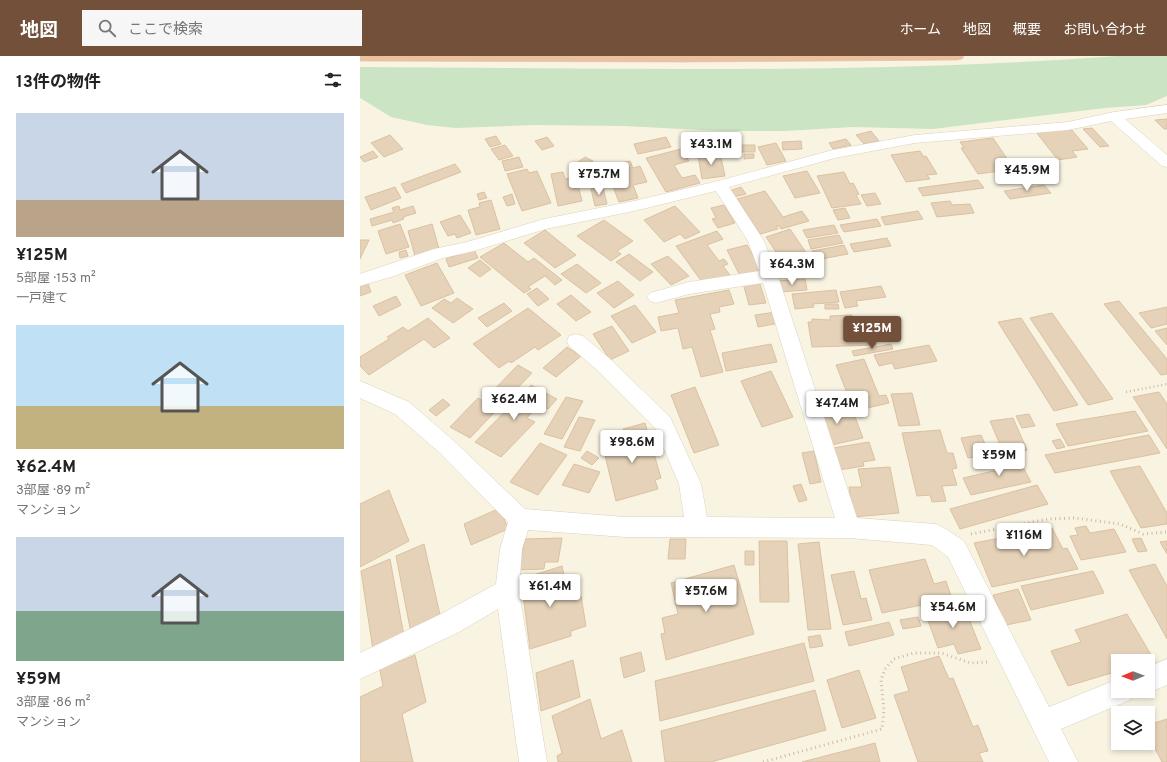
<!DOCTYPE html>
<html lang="ja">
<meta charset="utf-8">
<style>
:root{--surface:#fff;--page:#f6f6f6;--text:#222;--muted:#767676;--accent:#725039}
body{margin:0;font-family:Overpass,"Noto Sans JP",sans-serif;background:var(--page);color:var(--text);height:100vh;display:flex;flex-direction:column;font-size:15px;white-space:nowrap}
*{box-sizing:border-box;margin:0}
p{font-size:13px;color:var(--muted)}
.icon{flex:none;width:22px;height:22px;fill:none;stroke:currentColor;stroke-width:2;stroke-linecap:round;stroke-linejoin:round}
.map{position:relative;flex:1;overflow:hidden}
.sheet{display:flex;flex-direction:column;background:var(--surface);width:360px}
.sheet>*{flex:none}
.needle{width:26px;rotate:269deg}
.tools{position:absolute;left:751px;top:598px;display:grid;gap:8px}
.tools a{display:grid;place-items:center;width:44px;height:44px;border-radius:0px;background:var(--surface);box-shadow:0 2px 6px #0003;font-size:20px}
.price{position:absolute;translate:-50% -34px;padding:0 9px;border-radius:4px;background:#fff;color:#222;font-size:13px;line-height:26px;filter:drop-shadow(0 1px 2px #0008)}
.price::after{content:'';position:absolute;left:50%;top:24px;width:12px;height:9px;margin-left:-6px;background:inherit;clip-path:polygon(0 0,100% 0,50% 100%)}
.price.active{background:var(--accent);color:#fff}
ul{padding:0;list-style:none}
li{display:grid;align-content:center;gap:8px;height:212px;padding:0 16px}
li span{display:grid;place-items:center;height:124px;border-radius:0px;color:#555}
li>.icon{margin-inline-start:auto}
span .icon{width:72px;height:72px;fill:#fffc;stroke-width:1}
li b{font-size:17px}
h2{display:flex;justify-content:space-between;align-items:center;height:48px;padding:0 16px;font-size:17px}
header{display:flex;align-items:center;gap:24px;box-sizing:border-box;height:56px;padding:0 20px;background:var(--accent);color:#fff}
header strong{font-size:19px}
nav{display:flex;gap:22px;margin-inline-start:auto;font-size:14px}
.search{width:280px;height:36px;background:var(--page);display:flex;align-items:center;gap:10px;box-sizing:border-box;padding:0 14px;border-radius:0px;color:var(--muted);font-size:15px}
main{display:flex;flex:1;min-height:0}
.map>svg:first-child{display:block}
</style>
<header>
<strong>地図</strong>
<div class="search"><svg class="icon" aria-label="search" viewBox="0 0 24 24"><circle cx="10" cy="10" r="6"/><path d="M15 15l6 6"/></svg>ここで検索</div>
<nav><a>ホーム</a><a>地図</a><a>概要</a><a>お問い合わせ</a></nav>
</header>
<main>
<section class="sheet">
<h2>13件の物件<svg class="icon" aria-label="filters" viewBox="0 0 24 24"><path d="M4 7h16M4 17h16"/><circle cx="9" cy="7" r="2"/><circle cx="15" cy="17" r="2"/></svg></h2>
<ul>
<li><span style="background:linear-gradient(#c9d6e8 70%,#b9a48a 0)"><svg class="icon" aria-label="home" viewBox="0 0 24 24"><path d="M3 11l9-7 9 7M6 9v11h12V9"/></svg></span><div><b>¥125M</b><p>5部屋 · 153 m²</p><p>一戸建て</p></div></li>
<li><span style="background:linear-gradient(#bfe0f5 65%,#c2b280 0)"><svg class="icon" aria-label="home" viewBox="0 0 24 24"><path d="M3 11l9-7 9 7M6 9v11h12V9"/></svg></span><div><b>¥62.4M</b><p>3部屋 · 89 m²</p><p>マンション</p></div></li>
<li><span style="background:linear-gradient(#c9d6e8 60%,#7fa58c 0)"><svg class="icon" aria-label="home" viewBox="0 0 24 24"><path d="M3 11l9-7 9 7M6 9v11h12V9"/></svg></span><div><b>¥59M</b><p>3部屋 · 86 m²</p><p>マンション</p></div></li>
</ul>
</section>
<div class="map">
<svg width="807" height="706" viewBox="0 0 807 706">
<rect width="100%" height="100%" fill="#f9f4e2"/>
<!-- green -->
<path fill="#cbe4c3" d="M757,0H807V40L786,49L745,52L573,73L493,71L425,75H360L264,70L174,69L96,72L67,69L31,61L0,42V11C252,12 505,19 757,0Z"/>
<!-- building -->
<path fill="#e5d2b9" stroke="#dbc1a0" d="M807,63V73H804L795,64Z
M710,72L728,93L712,95L717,101L698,104L676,76Z
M732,72L749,90L740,91L723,73Z
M511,75L519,85L504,88L496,79Z
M30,79L43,93L24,101L11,87Z
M136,80L141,88L130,91L125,83Z
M187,81L194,90L182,94L175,85Z
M306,81L311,91L278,98L274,88Z
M633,82L654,113L618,118L601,92H604L600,86Z
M367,83L370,94L336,97L334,86Z
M486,83L491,89L473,93L469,87Z
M441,85L442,93L423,94L422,86Z
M416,87L426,105L407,109L398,91Z
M145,89L153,100L139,104L131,93Z
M372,89H395V96H372Z
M321,93L329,105L314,109L322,122L335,119L340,127L306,136L286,102Z
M13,95L18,101L4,106L0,101Z
M560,95L564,101L566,100L577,118L567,119L570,123L546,126L531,99Z
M360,97L365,120L342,123L338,99Z
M384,98H394V102L384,103Z
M159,101L163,111L145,115L142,105Z
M225,101L233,105L226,110L218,106Z
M270,105L273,112L280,110L287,126L273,129L278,142L259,146L245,110Z
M95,108L101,116L46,137L41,128Z
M244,110L248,123L222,128L219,115Z
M167,113L169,117L177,115L191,147L162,155L147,118Z
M447,115L460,137L435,142L423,120Z
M203,116L205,123L216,121L222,145L198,150L191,118Z
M484,116L490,128L493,127L499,138L496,139L501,148L472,152L457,120Z
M618,124L624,132L563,140L558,132Z
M684,129L691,137L650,143L644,135Z
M35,131L41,142L11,154L5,141Z
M243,131L247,148L235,150L231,133Z
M381,131L386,138L374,141L369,135Z
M405,135L423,161L442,155L449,165L421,173L419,170H416L418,173L400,178L377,143Z
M124,136L127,142L119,144L117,138Z
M515,137L521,148L507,150L501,139Z
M152,138L155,148L147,150L143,141Z
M131,144L140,173L116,179L108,154L120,151L119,147Z
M590,145L592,149L610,148L614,157L577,161L571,147Z
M364,149L375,167L358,172L352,163L356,162L351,152Z
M39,150L40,154L53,150L56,157L43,161L44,163L33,167L32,164L12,170L10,163L34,156L32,152Z
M315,150L340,176L325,183L320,178L304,186L284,164Z
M485,152L490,162L478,164L473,154Z
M558,155L563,163L525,169L521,161Z
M100,159L111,177L97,182L95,178L88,180L80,166Z
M517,163L521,170L484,176L480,169Z
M244,164L273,185L257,195L261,198L251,205L217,180Z
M40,168L49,191L26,198L18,175Z
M72,168L79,193L55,200L48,175Z
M474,169L478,177L447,182L443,174Z
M430,173L451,204L440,207L442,210L428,214L406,181Z
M185,174L216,199L195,212L164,187Z
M357,175L363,183L347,189L359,205L364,203L368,208L363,210L370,219L344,229L316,190Z
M479,179L483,187L451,193L448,184Z
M527,182L531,190L494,196L490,188Z
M0,184H9L0,203Z
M144,187L168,206L174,202L202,224L195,229L185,220L168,231L171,233L164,237L120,201Z
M387,189L401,214L380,220L367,194Z
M484,189L488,198L456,204L452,195Z
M114,193L118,202L89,211L86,203Z
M46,194L48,200L40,202L39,196Z
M269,198L293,216L280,225L256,206Z
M308,200L329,220L311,229L291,208Z
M120,204L131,213L120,221L108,212Z
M77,207L94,237L61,250L45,219Z
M217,208L241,227L226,237L201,218Z
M445,223L447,234L419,236L417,225Z
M258,225L274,239L254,252L237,237Z
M399,225L406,247L389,249L383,227Z
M8,228L11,236L0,240V230Z
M521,230L526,241L496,245L498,250L485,252L480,236Z
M177,232L189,243L178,250L167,238Z
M369,234L374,248L359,251L360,256L350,258L355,273L350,274L363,316L341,321L332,291L323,293L318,272L301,275L298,261L319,257L315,244Z
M476,234L479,246L453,248L454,251L435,253L432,238Z
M211,239L231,256L216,265L197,248Z
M36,240L41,249L19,260L13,250Z
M97,242L113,253L93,267L72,252L84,243L91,247Z
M759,245L807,303V318L801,319L744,248Z
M144,247L152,255L127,271L118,262Z
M465,248H478L479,253H465Z
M275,249L296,276L272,287L251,260Z
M807,251V268L791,272L779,257Z
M168,252L201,279L178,294L175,291L151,307L149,305L139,312L113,288Z
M416,256L420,267L398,271L395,259Z
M692,257L753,343L728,349L670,262Z
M492,259L493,265H498L499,273H513L516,289L452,291L448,266H452V263L470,264V260Z
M68,262L90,282L74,292L64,283L9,319L0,310V301L29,283L27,281L43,271L48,275Z
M661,262L718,349L694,355L638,266Z
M252,270L269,295L250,304L233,278Z
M807,272V289L795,275Z
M411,288L417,306L366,315L362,297Z
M531,288L533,293L494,300L492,295Z
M569,289L577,305L535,313L532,307L519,310L514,299Z
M207,291L221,300L196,321L183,312Z
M504,303L519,340L526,339L529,347L507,352L506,350L493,352L476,309Z
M158,309L172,317L110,382L90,371L118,342L123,345Z
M411,315L433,361L402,371L381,325Z
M171,329L197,343L188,353L179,348L167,362L175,366L141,401L115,386Z
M335,331L359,389L334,397L311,339Z
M799,336L807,348V393L773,341Z
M552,337L560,369L539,370L531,338Z
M206,341L223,345L202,383L184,378Z
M83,343L90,349L76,360L69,354Z
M476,346L481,357L486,356L495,361L503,382L467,390L454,350Z
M775,355L788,375L708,390L696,368Z
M669,358L675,370L662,372L656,360Z
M219,361L235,364L220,395L204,391Z
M653,362L667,394L644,398L630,365Z
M285,367L301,422L295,424L298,433L256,445L243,391L254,388L253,384L265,381L263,373Z
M580,374L587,397H593L597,412L592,413L597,429L582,430L586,445L572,446L570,439L557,440L542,377Z
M621,379L630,399L608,402L601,382Z
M789,379L800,397L695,417L685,399Z
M700,383L705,391L697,393L692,385Z
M509,386L515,404L503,406L504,410L479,414L473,392Z
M180,387L207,399L178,439L150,426Z
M227,395L239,402L232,409L221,402Z
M454,395L461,426L450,428L442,397Z
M657,400L671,426L611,439L603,422L638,414L634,405Z
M214,408L240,416L229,437L202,429Z
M780,410L807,457V468L781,472L750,415Z
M530,411L539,457L493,461L489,431H502L498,413Z
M441,428L447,444L439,446L433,430Z
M677,429L688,448L600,473L590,453Z
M29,434L49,485L0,511V448Z
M140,452L148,473L111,489L104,468Z
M726,470L730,477L754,473L766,496L721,504L710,480L718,479L715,472Z
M692,472L703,493L707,492L718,513L632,531L614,487Z
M202,482L198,506H185L184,513L159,514L165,483Z
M781,482L787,495L778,496L772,483Z
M310,483H326L325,503H308Z
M399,485H427L429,546H400Z
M807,485V498L800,486Z
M459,486L471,573L448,574L438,488Z
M64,488L81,563L51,577L36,500Z
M385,495H394V509H385Z
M30,503L44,580L13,594L1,515Z
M565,503L574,528L586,525L592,543L522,557L509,514Z
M795,508L807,530V583L769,514Z
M374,509L394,578L306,604L301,578L305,577L302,562L318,558L311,527Z
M202,510L209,543L221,540L226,570L211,575V580L170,593L161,523Z
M494,515L501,543L506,542L512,564L483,569L471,519Z
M733,515L744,537L671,554L661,530Z
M658,533L671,564L646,569L633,539Z
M603,548L621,593L598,598L594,588L578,592L565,556Z
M767,558L794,604L788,606L758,605V615L708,630L691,595L721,586L715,574Z
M558,561L561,570L543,573L540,564Z
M529,566L534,579L489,590L485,576Z
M460,579L463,590L450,592L448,581Z
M444,587L454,625L300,665L295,625Z
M281,596L285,615L264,622L260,602Z
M55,599L66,646L42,658L53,706H0V641L23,630L19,610L38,600L39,606Z
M579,600L589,623L593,622L613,671L618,669L628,695L619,697L623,706H558L534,639L549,635L541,611Z
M213,604L220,641L181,655L176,617Z
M499,614L516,662L482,672L467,624Z
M455,634L466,674L351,706H305L301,675Z
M230,643L241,683L262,674L272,706H198L197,700L202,697L192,660Z
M807,663V706H802L788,679V669Z
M515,687L520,706H442Z"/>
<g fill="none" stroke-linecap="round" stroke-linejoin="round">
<!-- street casing -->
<g stroke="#dbd1bf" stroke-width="1">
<path id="street" d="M807,49V57L765,63L807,99V111L802,110L751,65L708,74L555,87L475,102L369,131L404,185L418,220L497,462L576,468L584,472L604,485L689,651L758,623V635H774L770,644L701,673L718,706H689L588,501L572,489L489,482L265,481L168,474L162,493L159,535L187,706H159L138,553L99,576L0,623V597L81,558L136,528L140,493L148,466L80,397L35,358L0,342V325L49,346L94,385L165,453L265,461H324L319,428L295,372L235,312L209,290L207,285L209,280L216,278L223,280L249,302L310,361L341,428L347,461L475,462L403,227L329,238L296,247L290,245L287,241L290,237L329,226L399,215L388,185L356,135L274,155L186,173L114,195L83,202L34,220L0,230V218L74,193L107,186L184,163L274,145L358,125L473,94L555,79L708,66L754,56Z
M807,603V629L788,637L783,635H788V611Z"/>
</g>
<!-- highway casing -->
<g stroke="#d9d5d0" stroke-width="1">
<path id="highway" d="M0,0H604L602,3L597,4L325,6L0,5Z"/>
</g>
<!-- path-far1 -->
<path stroke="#cebba1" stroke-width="2.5" stroke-dasharray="1 3" stroke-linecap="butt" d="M766,336L807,328"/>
<!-- path -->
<path stroke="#cebba1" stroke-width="3" stroke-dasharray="1 3.5" stroke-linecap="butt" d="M611,478L688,463L715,462L760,468L783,478L807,476
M403,706L522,673L524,654L521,624L525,613L534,603L554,597H581L611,607L629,606"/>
<!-- street -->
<use href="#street" fill="#fff" fill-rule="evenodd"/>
<!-- highway -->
<use href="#highway" fill="#ebc1a0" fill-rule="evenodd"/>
</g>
</svg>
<div class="tools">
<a><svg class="needle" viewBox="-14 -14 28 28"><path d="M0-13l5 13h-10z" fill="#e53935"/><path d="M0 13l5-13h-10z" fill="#767676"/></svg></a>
<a><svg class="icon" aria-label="layers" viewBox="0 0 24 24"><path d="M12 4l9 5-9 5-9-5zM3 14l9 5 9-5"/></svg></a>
</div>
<b class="price" style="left:351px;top:110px">¥43.1M</b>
<b class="price" style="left:667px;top:136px">¥45.9M</b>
<b class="price" style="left:239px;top:140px">¥75.7M</b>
<b class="price" style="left:432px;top:230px">¥64.3M</b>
<b class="price active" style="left:512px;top:294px">¥125M</b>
<b class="price" style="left:154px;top:365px">¥62.4M</b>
<b class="price" style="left:477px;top:369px">¥47.4M</b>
<b class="price" style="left:272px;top:408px">¥98.6M</b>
<b class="price" style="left:639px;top:421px">¥59M</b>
<b class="price" style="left:664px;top:501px">¥116M</b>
<b class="price" style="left:190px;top:552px">¥61.4M</b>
<b class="price" style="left:346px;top:557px">¥57.6M</b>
<b class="price" style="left:593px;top:573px">¥54.6M</b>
</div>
</main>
